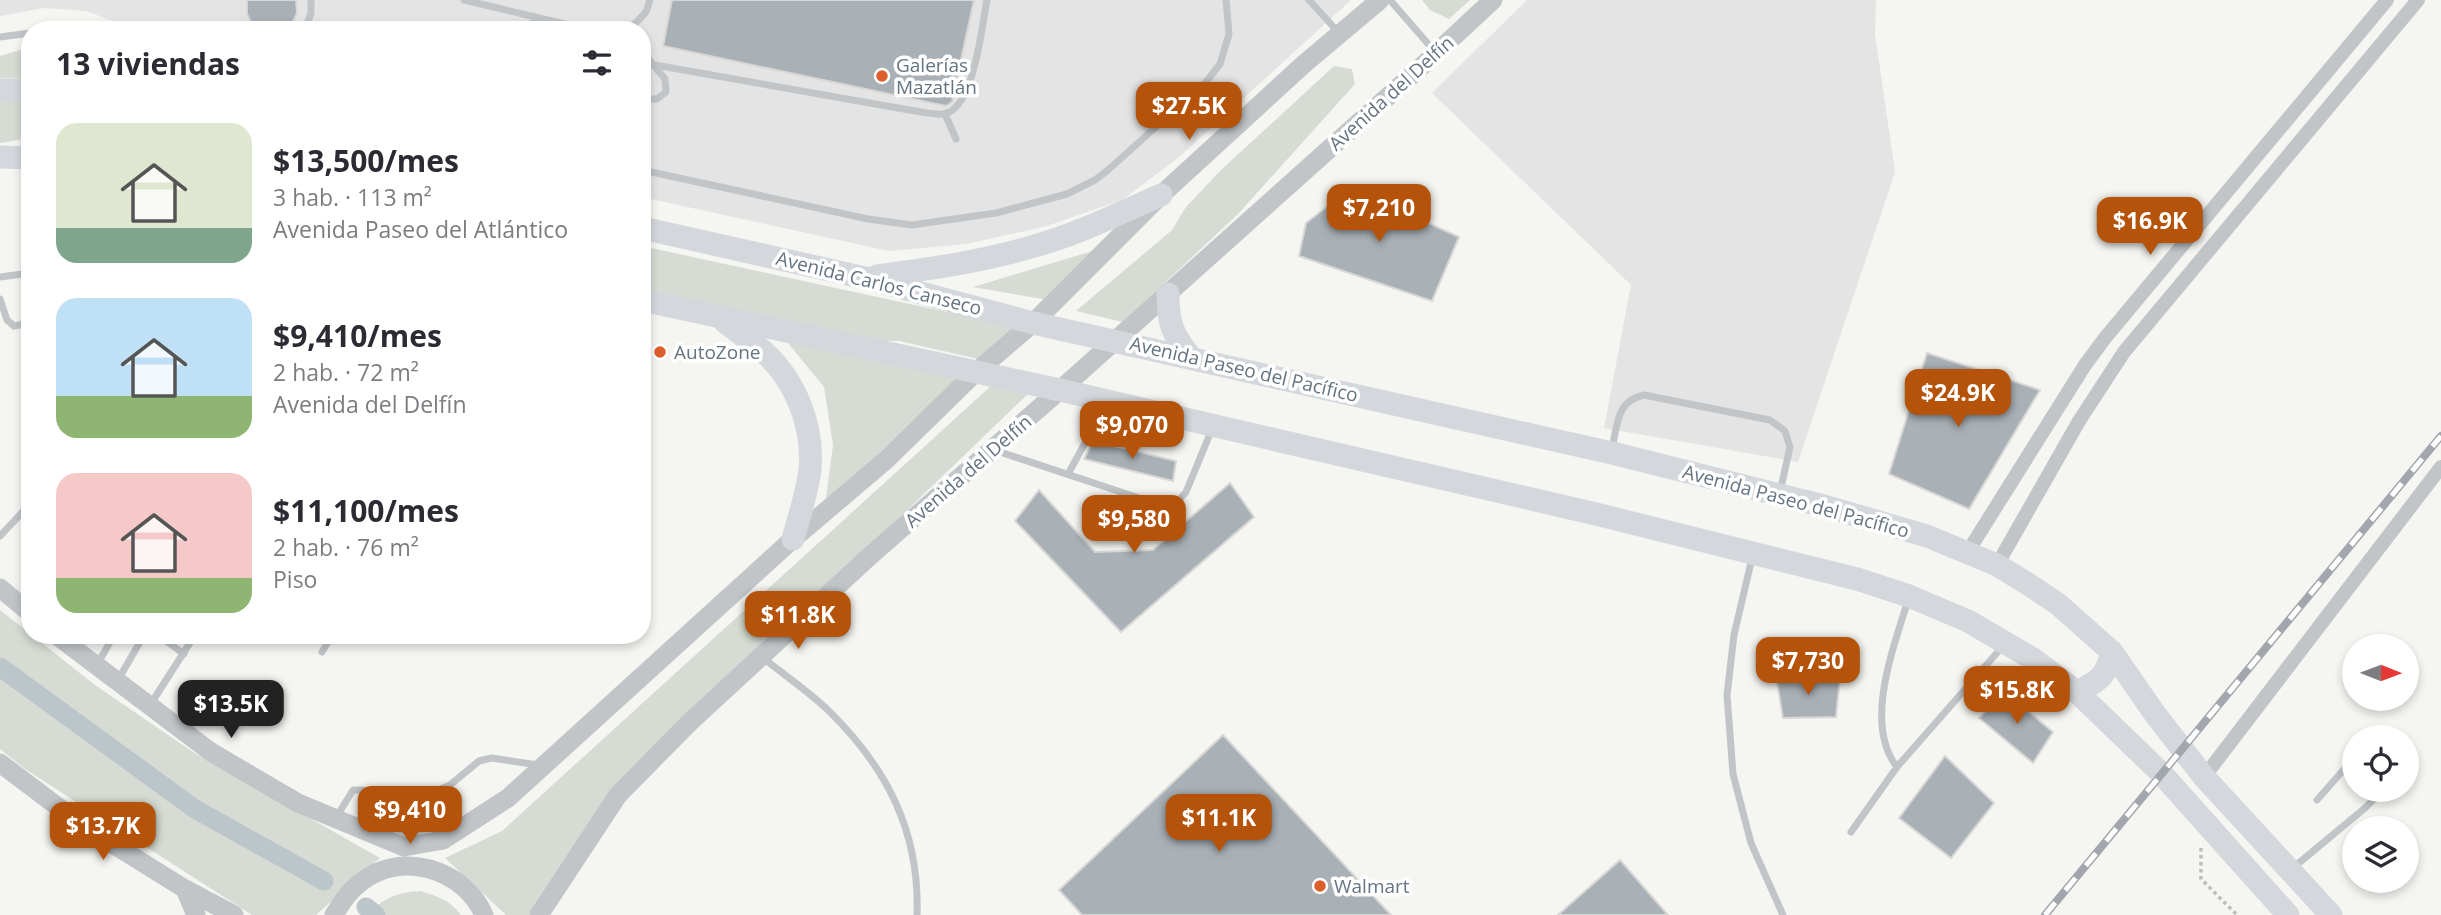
<!DOCTYPE html>
<html lang="es">
<meta charset="utf-8">
<style>
:root{--surface:#fff;--page:#f2f2f3;--text:#2b2b33;--muted:#7c7c81;--accent:#b45309}
body{margin:0;font-family:"Open Sans",sans-serif;background:var(--page);color:var(--text);height:100vh;display:flex;flex-direction:column;font-size:26px;white-space:nowrap}
*{box-sizing:border-box;margin:0}
p{font-size:23px;color:var(--muted)}
.icon{flex:none;width:38px;height:38px;fill:none;stroke:currentColor;stroke-width:2;stroke-linecap:round;stroke-linejoin:round}
.map{position:relative;flex:1;overflow:hidden}
.side{position:absolute;left:21px;top:21px;width:630px;height:623px;display:flex;flex-direction:column;background:var(--surface);border-radius:28px;box-shadow:0 4px 10px #0003}
.side>*{flex:none}
.needle{width:46px;rotate:91deg}
.fabs{position:absolute;left:2342px;top:634px;display:grid;gap:14px}
.fabs a{display:grid;place-items:center;width:77px;height:77px;border-radius:50%;background:var(--surface);box-shadow:0 4px 10px #0003;font-size:35px}
.price{position:absolute;translate:-50% -60px;padding:0 16px;border-radius:14px;background:var(--accent);color:#fff;font-size:23px;line-height:46px;filter:drop-shadow(0 2px 4px #0008)}
.price::after{content:'';position:absolute;left:50%;top:42px;width:21px;height:16px;margin-left:-10px;background:inherit;clip-path:polygon(0 0,100% 0,50% 100%)}
.price.current{background:#222;color:#fff}
ul{padding:0;list-style:none}
li{display:flex;align-items:center;gap:21px;height:175px;padding:0 35px}
li span{display:grid;place-items:center;flex:none;width:196px;height:140px;border-radius:21px;color:#555}
li>.icon{margin-inline-start:auto}
span .icon{width:84px;height:84px;fill:#fffc;stroke-width:1}
li b{font-size:30px}
h2{display:flex;justify-content:space-between;align-items:center;height:84px;padding:0 35px;font-size:30px}
.map>svg:first-child{display:block}
</style>
<div class="map">
<svg width="2441" height="915" viewBox="0 0 2441 915">
<rect width="100%" height="100%" fill="#f5f5f2"/>
<!-- built -->
<path fill="#e3e4e3" d="M0,0H1351L1178,158L1122,200L1047,226L966,244L889,251L642,197V30H136L86,11L44,8L0,16Z
M1527,0H1876L1875,34L1895,172L1798,462L1604,428L1631,285L1432,93Z"/>
<!-- green -->
<path fill="#d6dcd3" d="M1422,0H1470L1449,19L1430,10Z
M30,47V79L0,78V56Z
M1334,66L1352,69L1355,84L1238,214L1123,322L1076,311L1172,230L1186,207L1221,170Z
M30,99V138L0,143V100Z
M642,246L1016,327L983,360L899,341H876L642,291Z
M1099,249L1048,300L973,287Z
M788,343L961,375L825,505L833,445L824,387Z
M992,385L1029,393L614,792L529,915H506L445,858L502,831Z
M0,610L95,685L193,752L380,858L316,915H252L25,769L0,749Z
M421,891C437,896 451,901 461,915H367C383,898 398,892 421,891Z"/>
<g fill="none" stroke-linecap="round" stroke-linejoin="round">
<!-- canal -->
<path stroke="#bcc5ca" stroke-width="19" d="M0,667L195,809L324,881
M366,907L376,915"/>
</g>
<!-- building -->
<path fill="#aab1b6" stroke="#d7d7d5" stroke-width="2" d="M247,0H296L297,13L293,22L286,30H258L251,23L247,14Z
M672,0H974L952,102L946,106L663,46Z
M1351,188L1459,237L1432,301L1299,256L1306,223Z
M1927,353L2040,390L1969,509L1889,474Z
M1093,441L1176,461L1173,481L1084,459Z
M1230,483L1254,517L1121,632L1015,521L1039,490L1095,552L1153,550Z
M1776,676L1840,678L1836,717L1783,718Z
M2004,691L2053,732L2033,763L1979,718Z
M1223,735L1391,915H1082L1059,890Z
M1945,756L1994,803L1951,858L1899,818Z
M1620,860L1668,915H1558Z"/>
<g fill="none" stroke-linecap="round" stroke-linejoin="round">
<!-- path -->
<path stroke="#bbbdbf" stroke-width="3.5" stroke-dasharray="3.5 3.5" stroke-linecap="butt" d="M2201,848V879L2237,915"/>
<!-- service -->
<path stroke="#c1c5c8" stroke-width="7" d="M464,0L590,30
M1309,0L1339,33
M1390,0L1436,53
M305,30L311,13V0
M531,30L533,16
M629,30L646,12L650,0
M0,37L30,33
M642,51L665,79L666,92L657,99H642
M655,65L915,111C924,112 934,115 943,114C974,111 982,25 987,0
M945,114L956,139
M642,170L868,219L912,225L996,213L1067,194L1095,180L1108,170L1206,82L1220,64L1229,34L1226,0
M0,277L30,273
M0,299L7,320L14,326L30,323
M1612,448C1618,424 1616,401 1644,395L1770,420L1785,431L1790,447L1780,492
M997,451L1160,505L1176,503L1186,492L1212,429
M1068,474L1106,405
M0,536L30,504
M1752,558L1734,635L1727,695L1733,774L1751,843L1783,915
M158,635L184,654
M322,652L332,635
M762,657C784,675 808,691 829,711C887,768 920,832 917,915
M97,665L114,635
M118,680L144,635
M150,705L195,635
M1897,767L2003,646
M2317,800L2346,767L2354,764
M337,816L353,790H362L396,799L428,794L450,785L479,761L492,758L538,765
M1851,832L1897,767C1863,724 1894,647 1908,600
M2294,867L2365,808L2376,797L2380,789"/>
<!-- minor -->
<path stroke="#c1c5c8" stroke-width="14" d="M1967,553L2085,365L2105,338L2387,0
M1997,565L2079,421L2124,352L2418,0
M2204,777L2441,467"/>
<!-- tertiary -->
<path stroke="#c1c5c8" stroke-width="19" d="M0,588L30,613
M56,635L211,752L298,803L404,847
M0,763L82,825L185,889L234,915
M404,847L443,840L508,798L793,539L886,460L976,372L1033,323L1161,195L1304,64L1380,0
M185,889L196,915
M334,915C342,902 349,891 361,882C402,850 464,869 484,915
M539,915L618,795L690,722L871,555L1060,390L1422,66L1493,0"/>
<!-- primary -->
<path stroke="#d4d8dc" stroke-width="23" d="M0,90L30,91
M0,157L30,158
M642,228L865,278L1033,323L1612,453L1824,506L1927,536L1997,565L2028,584L2058,604L2112,652L2155,714L2204,777L2331,915
M877,276C929,269 980,262 1031,247C1076,235 1118,214 1161,195
M1168,294C1168,323 1172,334 1190,356
M642,300L1060,390L1596,514L1857,579L1909,596L1968,621L2033,659L2077,692L2161,773L2288,915
M725,322C737,332 752,341 764,352C796,381 814,427 810,470C807,493 799,517 793,539
M2077,692C2099,681 2106,677 2112,652"/>
<!-- rail casing -->
<g stroke="#a2a7ad" stroke-width="8">
<path id="rail" d="M2045,915L2441,436"/>
</g>
<!-- rail -->
<use href="#rail" stroke="#fff" stroke-width="5" stroke-dasharray="16" stroke-linecap="butt"/>
</g>
<!-- markers -->
<g fill="#dc5f2b" stroke="#fff" stroke-width="2.5">
<circle cx="882" cy="76" r="7"/>
<circle cx="660" cy="352" r="7"/>
<circle cx="1320" cy="886" r="7"/>
</g>
<g text-anchor="middle" dominant-baseline="central" stroke-width="7" stroke-linejoin="round" paint-order="stroke">
<!-- poi labels -->
<g font-size="19" fill="#657482" stroke="#fff" text-anchor="start">
<text x="896" y="65">Galerías<tspan x="896" dy="22">Mazatlán</tspan></text>
<text x="674" y="352">AutoZone</text>
<text x="1334" y="886">Walmart</text>
</g>
<!-- street labels -->
<g font-size="19" fill="#657482" stroke="#fff">
<text transform="translate(1391 93) rotate(-42)">Avenida del Delfín</text>
<text transform="translate(879 283) rotate(14)">Avenida Carlos Canseco</text>
<text transform="translate(1244 369) rotate(13)">Avenida Paseo del Pacífico</text>
<text transform="translate(968 471) rotate(-41)">Avenida del Delfín</text>
<text transform="translate(1796 501) rotate(15)">Avenida Paseo del Pacífico</text>
</g>
</g>
</svg>
<div class="fabs">
<a><svg class="needle" viewBox="-14 -14 28 28"><path d="M0-13l5 13h-10z" fill="#e53935"/><path d="M0 13l5-13h-10z" fill="#7c7c81"/></svg></a>
<a><svg class="icon" aria-label="locate" viewBox="0 0 24 24"><circle cx="12" cy="12" r="6"/><path d="M12 2v4M12 18v4M2 12h4M18 12h4"/></svg></a>
<a><svg class="icon" aria-label="layers" viewBox="0 0 24 24"><path d="M12 4l9 5-9 5-9-5zM3 14l9 5 9-5"/></svg></a>
</div>
<b class="price" style="left:1189px;top:142px">$27.5K</b>
<b class="price" style="left:1379px;top:244px">$7,210</b>
<b class="price" style="left:2150px;top:257px">$16.9K</b>
<b class="price" style="left:1958px;top:429px">$24.9K</b>
<b class="price" style="left:1132px;top:461px">$9,070</b>
<b class="price" style="left:1134px;top:555px">$9,580</b>
<b class="price" style="left:798px;top:651px">$11.8K</b>
<b class="price" style="left:1808px;top:697px">$7,730</b>
<b class="price" style="left:2017px;top:726px">$15.8K</b>
<b class="price current" style="left:231px;top:740px">$13.5K</b>
<b class="price" style="left:410px;top:846px">$9,410</b>
<b class="price" style="left:1219px;top:854px">$11.1K</b>
<b class="price" style="left:103px;top:862px">$13.7K</b>
<section class="side">
<h2>13 viviendas<svg class="icon" aria-label="filters" viewBox="0 0 24 24"><path d="M4 7h16M4 17h16"/><circle cx="9" cy="7" r="2"/><circle cx="15" cy="17" r="2"/></svg></h2>
<ul>
<li><span style="background:linear-gradient(#dfe7d0 75%,#7fa58c 0)"><svg class="icon" aria-label="home" viewBox="0 0 24 24"><path d="M3 11l9-7 9 7M6 9v11h12V9"/></svg></span><div><b>$13,500/mes</b><p>3 hab. · 113 m²</p><p>Avenida Paseo del Atlántico</p></div></li>
<li><span style="background:linear-gradient(#bfe0f5 70%,#8fb573 0)"><svg class="icon" aria-label="home" viewBox="0 0 24 24"><path d="M3 11l9-7 9 7M6 9v11h12V9"/></svg></span><div><b>$9,410/mes</b><p>2 hab. · 72 m²</p><p>Avenida del Delfín</p></div></li>
<li><span style="background:linear-gradient(#f6c9c9 75%,#8fb573 0)"><svg class="icon" aria-label="home" viewBox="0 0 24 24"><path d="M3 11l9-7 9 7M6 9v11h12V9"/></svg></span><div><b>$11,100/mes</b><p>2 hab. · 76 m²</p><p>Piso</p></div></li>
</ul>
</section>
</div>
